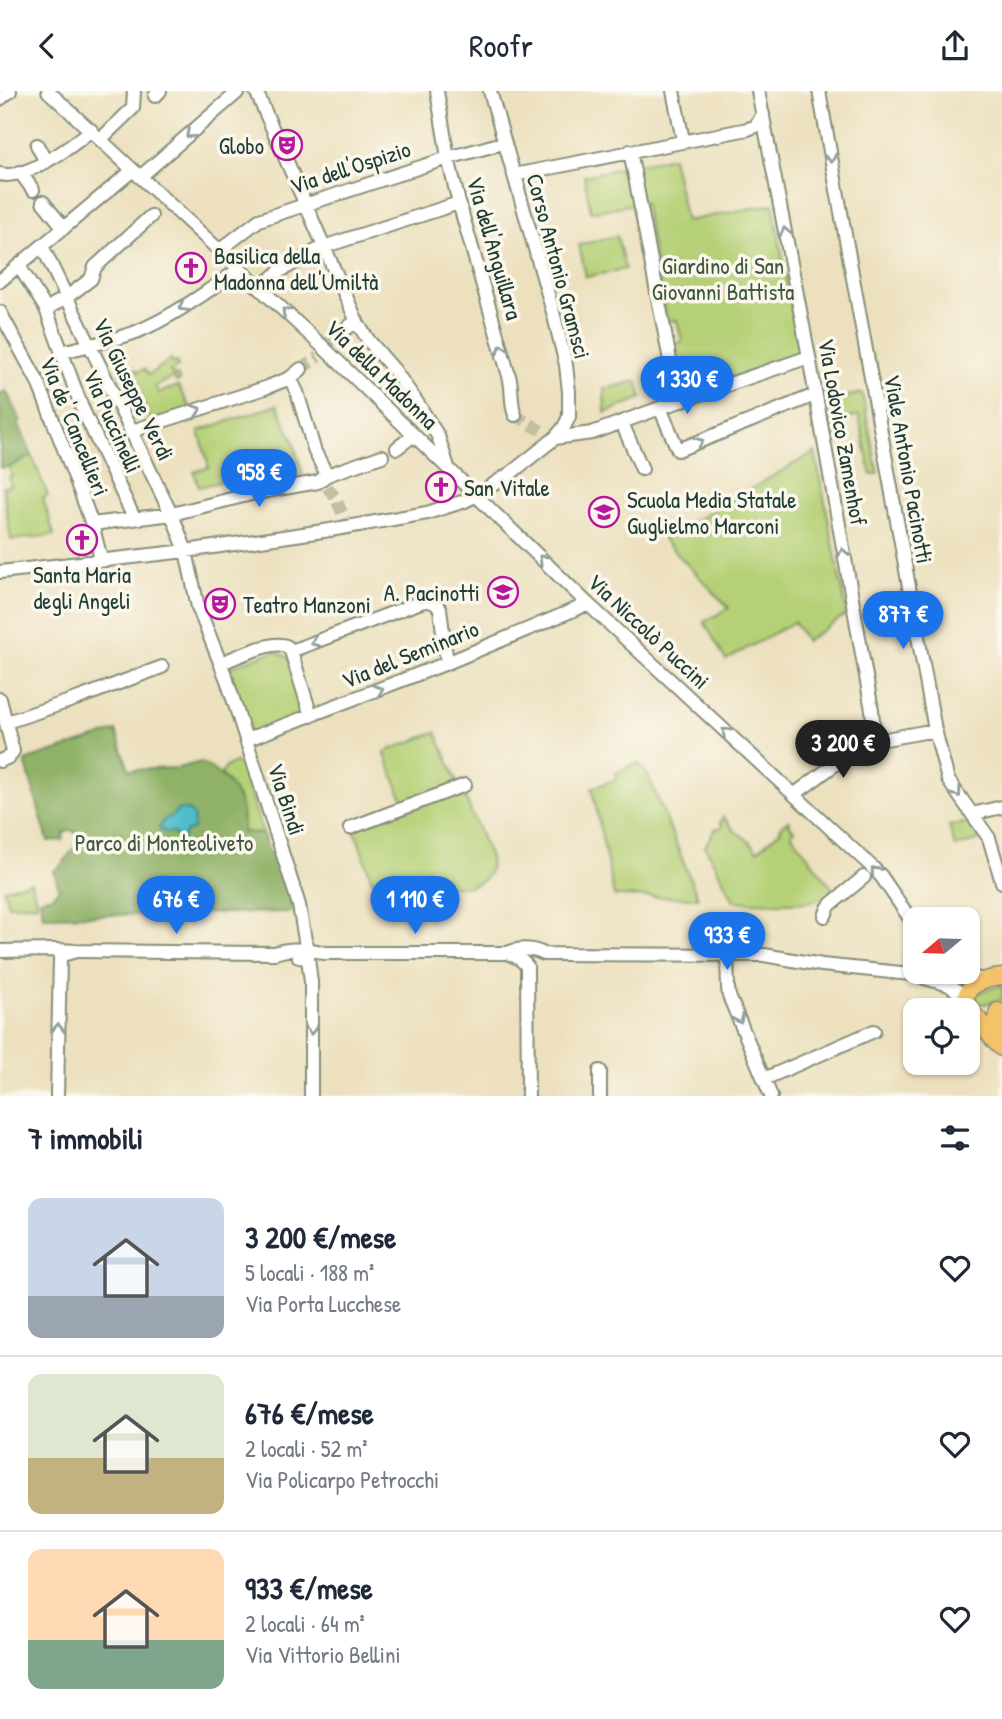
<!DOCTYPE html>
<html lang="it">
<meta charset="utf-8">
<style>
:root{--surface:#fff;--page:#f6f6f7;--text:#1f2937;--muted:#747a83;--line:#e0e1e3;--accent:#1a73e8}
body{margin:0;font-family:"Patrick Hand",sans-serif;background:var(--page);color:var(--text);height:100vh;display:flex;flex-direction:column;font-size:26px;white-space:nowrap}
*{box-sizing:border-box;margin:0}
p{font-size:23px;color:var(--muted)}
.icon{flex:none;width:38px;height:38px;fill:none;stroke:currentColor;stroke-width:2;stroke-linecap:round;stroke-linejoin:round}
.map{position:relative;height:1005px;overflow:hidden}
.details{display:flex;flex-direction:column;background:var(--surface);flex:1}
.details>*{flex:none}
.needle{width:46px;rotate:251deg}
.tools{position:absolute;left:903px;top:816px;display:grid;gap:14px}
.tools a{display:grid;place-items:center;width:77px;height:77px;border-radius:14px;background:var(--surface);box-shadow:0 2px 5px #0004;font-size:35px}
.price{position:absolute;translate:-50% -60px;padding:0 16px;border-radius:24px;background:var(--accent);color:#fff;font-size:23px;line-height:46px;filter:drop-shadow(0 2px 4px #0008)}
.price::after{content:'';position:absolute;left:50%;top:42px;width:21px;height:16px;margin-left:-10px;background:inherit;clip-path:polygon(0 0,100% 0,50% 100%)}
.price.current{background:#222;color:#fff}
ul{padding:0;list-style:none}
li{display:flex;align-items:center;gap:21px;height:175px;padding:0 28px}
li+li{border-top:2px solid var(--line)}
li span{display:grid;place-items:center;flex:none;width:196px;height:140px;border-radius:14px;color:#555}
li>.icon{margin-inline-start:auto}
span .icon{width:84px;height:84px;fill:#fffc;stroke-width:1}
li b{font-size:30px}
h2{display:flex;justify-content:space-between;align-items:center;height:84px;padding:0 28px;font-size:30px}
header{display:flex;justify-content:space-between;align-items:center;height:91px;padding:0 28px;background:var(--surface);font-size:32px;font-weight:600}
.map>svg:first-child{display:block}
</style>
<header><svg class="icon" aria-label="back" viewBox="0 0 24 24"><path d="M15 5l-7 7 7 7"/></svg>Roofr<svg class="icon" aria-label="share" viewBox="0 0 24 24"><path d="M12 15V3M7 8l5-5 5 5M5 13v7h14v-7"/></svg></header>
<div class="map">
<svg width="1002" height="1005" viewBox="0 0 1002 1005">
<rect width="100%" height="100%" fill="#fbf7ec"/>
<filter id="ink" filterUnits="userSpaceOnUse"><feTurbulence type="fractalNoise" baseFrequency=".0143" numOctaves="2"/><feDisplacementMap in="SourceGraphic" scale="14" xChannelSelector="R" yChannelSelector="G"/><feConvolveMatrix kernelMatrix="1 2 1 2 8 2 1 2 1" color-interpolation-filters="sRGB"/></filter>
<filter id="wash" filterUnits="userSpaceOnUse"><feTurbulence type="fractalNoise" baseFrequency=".00686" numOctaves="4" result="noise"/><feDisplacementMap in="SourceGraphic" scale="28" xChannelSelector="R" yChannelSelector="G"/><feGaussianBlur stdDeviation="1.57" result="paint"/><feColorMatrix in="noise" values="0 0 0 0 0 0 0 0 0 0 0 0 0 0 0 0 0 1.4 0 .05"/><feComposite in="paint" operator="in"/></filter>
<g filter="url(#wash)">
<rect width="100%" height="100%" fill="#ece0be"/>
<!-- green -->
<path fill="#b5d076" stroke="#6a8655" stroke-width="2" d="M672,66L686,130L773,113L800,263L726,289L722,277L685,288L676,285L670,254L682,251L677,229L666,231L644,111L591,121L584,85Z
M617,145L625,178L586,186L579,154Z
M124,260L130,281L136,278L138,281L144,278L149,284L171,268L172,272L177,271L178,276L170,280L173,284H177L180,290L176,291L173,286L156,295L155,296L159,302L178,295L190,317L150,331L140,306L141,304L132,287L121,285L118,276L124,272L118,262Z
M637,290L642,307L605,322L604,298Z
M862,302L878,383L871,384L859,325L844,327L847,343L834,346L827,312L844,309V306Z
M277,314L293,349L303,384L230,398L227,389L199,396L194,381L209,376L199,340Z
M815,361L847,523L806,550L794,531L726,569L704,531L729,517L663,448Z
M32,365L48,405L43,407L54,444L11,449L3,396L11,395L9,387L12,386L9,376Z
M274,560L289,567L304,623L250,642L228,577Z
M436,641L458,693L405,714L384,661Z
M235,671L241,673L263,743L242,741C246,719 236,699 221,683L226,676Z
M635,673H639L649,686L698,807L614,805L592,697L617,688L615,682Z
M462,699L490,766C493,783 484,792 468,795L398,796L372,790L354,737Z
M723,726L735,740L748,749L757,760L781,739L780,737L788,729L790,732L789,734L794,739L791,743L836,802C814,817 761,811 734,810L705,755L716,737L718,738L723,735L720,731Z
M962,732C975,734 976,736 980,749L955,756L949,735Z
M31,791L37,813L8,814L4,798Z
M1002,894V909L984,913L978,912L976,906L980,901Z"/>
<!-- forest -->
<path fill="#90b267" stroke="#58784e" stroke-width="2" d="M6,300L21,330L18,332L32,365L9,376L0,377V302L1,303Z
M116,640L129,679L178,677L201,671C228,686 247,708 242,741L263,743L269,762H278L293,811L290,812L293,821L43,825L40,808L52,805L59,798L54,780C67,773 68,760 79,753C80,745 78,742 71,739L64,742L63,749L48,750L25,670Z"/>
<!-- water -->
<path fill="#50bec9" stroke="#387e7e" stroke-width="2" d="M179,718L190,720L194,727L193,739L186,740L182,749L177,747L174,742L164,741L159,737L165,728L173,724Z"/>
</g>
<g filter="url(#ink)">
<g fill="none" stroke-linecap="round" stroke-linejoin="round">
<!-- minor-tunnel -->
<path stroke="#c3bfa2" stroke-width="12" stroke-dasharray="12 6" stroke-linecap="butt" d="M328,251L340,242
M301,278L318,266
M515,324L542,340
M327,396L335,406L345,428"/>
<!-- minor casing -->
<g stroke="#868e79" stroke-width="16">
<path id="minor" d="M48,0L322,255L588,513L871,775L881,785L915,835
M256,0L358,233L369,250L395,280L418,313L438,345L448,376
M437,0L448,67L459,112L509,285C513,298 510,312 515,324
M673,0L683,49
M758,0L809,266L872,619L875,650
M819,0L935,639L948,689L989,747L1002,791
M155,5L160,0
M0,8L10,0
M101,48L133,17L134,0
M37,54L46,71
M630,60L673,285
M20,81L33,99
M0,83C24,90 73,55 91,39
M140,86L239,0
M518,95L516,87L519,83L748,38L756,35L763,23
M43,111L64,137
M42,155L174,429L186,460L198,516L227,589L299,814L308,867
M220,159L259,129L448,67L503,52
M19,175L46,218L82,317L134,427
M0,190L133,79
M260,197L280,180L323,156L459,112
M46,218L67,206L91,188L95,176L151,125
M0,221L38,291L76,389L92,433L101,468
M340,242L357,230
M61,261C87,255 112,250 136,241C173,226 206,201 240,178
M290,287L297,301L315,361L327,384
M660,317L678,359L815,304
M622,332L642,378
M132,340L265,297L290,287L301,278
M555,347L592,342L660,317L809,266
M397,357L414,344
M92,433L172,423L255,402L318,391L327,384L382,365
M0,481L186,460L330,439L427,422L465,410L477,404L511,382L555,347L564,336L569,326V301L566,274L553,221L490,0
M291,560L421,511C429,509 435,510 440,518L447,572
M221,572C234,567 269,551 282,554C288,555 288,556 291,560L311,625
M0,608L13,660L9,666L0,670
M7,631L79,607L162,576
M246,649L447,572L588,513
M795,703L849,663L875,650L935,639
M972,723L1002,716
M350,737L465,694
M825,825L828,817L831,813L864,786
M0,860L56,859L77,860L275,862C289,857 310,857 324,862H507C519,857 532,857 544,863L764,864L822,874L911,883L949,894L966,906
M507,862L519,867L527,875L528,1005
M727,864L728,897L729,905L771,1005
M299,866L308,867L311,891V1005
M925,882L950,883L985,889
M764,988L874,940
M57,1005L60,868L62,864L73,861
M600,1005V980"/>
</g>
<!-- major casing -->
<g stroke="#868e79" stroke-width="19">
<path id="major" d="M1002,886C989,887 960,894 967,913C969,920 976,925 981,931C987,940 993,951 1002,957
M998,920C995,932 997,941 1002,953"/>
</g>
<!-- minor -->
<use href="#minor" stroke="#fff" stroke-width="12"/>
<!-- major -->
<use href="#major" stroke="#f3c26a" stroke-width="16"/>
</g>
<!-- one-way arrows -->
<defs><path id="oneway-chevron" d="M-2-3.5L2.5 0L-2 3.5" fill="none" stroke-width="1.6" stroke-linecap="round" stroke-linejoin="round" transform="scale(1.75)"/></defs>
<g stroke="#8f9e9a">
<use href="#oneway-chevron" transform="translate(190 43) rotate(140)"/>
<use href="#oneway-chevron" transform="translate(831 67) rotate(80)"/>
<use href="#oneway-chevron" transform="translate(785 141) rotate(-101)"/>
<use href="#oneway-chevron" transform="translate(183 216) rotate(148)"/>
<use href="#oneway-chevron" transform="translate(286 221) rotate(-137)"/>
<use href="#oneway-chevron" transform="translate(502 258) rotate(-106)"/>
<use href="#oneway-chevron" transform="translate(197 319) rotate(-18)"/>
<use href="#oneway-chevron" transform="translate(699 351) rotate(-22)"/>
<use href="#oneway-chevron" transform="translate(843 462) rotate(-101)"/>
<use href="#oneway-chevron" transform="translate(543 468) rotate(-136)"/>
<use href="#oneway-chevron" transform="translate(315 551) rotate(159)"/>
<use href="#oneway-chevron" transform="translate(379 599) rotate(-21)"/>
<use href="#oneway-chevron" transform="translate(726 641) rotate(-138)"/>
<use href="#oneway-chevron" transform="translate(957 702) rotate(54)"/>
<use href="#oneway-chevron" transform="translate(875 780) rotate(-132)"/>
<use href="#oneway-chevron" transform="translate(739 928) rotate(67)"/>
<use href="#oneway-chevron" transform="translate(58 937) rotate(-89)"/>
<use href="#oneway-chevron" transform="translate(311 939) rotate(90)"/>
</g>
</g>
<!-- icons -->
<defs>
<g id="theatre-ring" transform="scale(1.575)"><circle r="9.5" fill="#fbf7ec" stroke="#b5179e" stroke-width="1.5"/><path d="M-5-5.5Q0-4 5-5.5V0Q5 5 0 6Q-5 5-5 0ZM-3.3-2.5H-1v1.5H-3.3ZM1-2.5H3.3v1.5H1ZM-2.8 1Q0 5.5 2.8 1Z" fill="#b5179e"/></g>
<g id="church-ring" transform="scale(1.575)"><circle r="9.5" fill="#fbf7ec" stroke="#b5179e" stroke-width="1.5"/><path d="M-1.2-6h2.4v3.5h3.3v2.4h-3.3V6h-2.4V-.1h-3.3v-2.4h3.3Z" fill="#b5179e"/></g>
<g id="school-ring" transform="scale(1.575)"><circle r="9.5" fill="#fbf7ec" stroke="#b5179e" stroke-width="1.5"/><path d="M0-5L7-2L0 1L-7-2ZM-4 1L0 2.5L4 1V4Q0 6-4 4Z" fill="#b5179e"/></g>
</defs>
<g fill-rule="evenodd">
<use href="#theatre-ring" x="287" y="54"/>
<use href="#church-ring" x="191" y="177"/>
<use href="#church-ring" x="441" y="396"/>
<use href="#school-ring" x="604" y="421"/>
<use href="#church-ring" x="82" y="449"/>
<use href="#school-ring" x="503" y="501"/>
<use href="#theatre-ring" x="220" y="513"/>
</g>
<g text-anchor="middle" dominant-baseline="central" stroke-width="7" stroke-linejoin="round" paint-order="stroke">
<!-- poi labels -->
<g font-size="23" fill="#1f3d34" stroke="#fbf7ec" text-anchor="start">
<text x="264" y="54" text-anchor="end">Globo</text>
<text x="214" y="164">Basilica della<tspan x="214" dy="26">Madonna dell'Umiltà</tspan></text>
<text x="464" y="396">San Vitale</text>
<text x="627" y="408">Scuola Media Statale<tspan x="627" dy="26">Guglielmo Marconi</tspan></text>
<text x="82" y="483" text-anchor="middle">Santa Maria<tspan x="82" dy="26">degli Angeli</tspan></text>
<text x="480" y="501" text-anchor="end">A. Pacinotti</text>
<text x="243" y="513">Teatro Manzoni</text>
</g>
<!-- street labels -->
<g font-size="23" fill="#1f3d34" stroke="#fbf7ec">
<text transform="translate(350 76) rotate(-18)">Via dell'Ospizio</text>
<text transform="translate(495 157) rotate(74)">Via dell'Anguillara</text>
<text transform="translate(559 175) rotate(75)">Corso Antonio Gramsci</text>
<text transform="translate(382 283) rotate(44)">Via della Madonna</text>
<text transform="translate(134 298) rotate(64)">Via Giuseppe Verdi</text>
<text transform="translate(113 330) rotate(66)">Via Puccinelli</text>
<text transform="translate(75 335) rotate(68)">Via de' Cancellieri</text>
<text transform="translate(843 341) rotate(80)">Via Lodovico Zamenhof</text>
<text transform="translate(909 378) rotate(80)">Viale Antonio Pacinotti</text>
<text transform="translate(649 540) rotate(43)">Via Niccolò Puccini</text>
<text transform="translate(410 563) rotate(-22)">Via del Seminario</text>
<text transform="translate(287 708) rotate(72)">Via Bindi</text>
</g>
<!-- park labels -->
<g font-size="23" fill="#3d5a41" stroke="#fbf7ec">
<text x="723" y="174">Giardino di San<tspan x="723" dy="26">Giovanni Battista</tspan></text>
<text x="164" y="751">Parco di Monteoliveto</text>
</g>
</g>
</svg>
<div class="tools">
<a><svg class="needle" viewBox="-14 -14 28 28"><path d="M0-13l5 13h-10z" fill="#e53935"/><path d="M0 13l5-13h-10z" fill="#747a83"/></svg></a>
<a><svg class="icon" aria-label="locate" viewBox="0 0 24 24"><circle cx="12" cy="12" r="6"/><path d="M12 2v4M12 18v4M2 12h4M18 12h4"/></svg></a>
</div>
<b class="price" style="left:687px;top:325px">1 330 €</b>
<b class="price" style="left:259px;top:418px">958 €</b>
<b class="price" style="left:903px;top:560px">877 €</b>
<b class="price current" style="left:843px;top:689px">3 200 €</b>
<b class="price" style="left:176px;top:845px">676 €</b>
<b class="price" style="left:415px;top:845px">1 110 €</b>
<b class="price" style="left:727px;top:881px">933 €</b>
</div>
<section class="details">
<h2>7 immobili<svg class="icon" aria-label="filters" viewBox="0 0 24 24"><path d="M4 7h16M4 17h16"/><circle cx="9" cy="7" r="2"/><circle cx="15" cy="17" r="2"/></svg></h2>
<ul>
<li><span style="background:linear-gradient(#c9d6e8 70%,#9aa5b1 0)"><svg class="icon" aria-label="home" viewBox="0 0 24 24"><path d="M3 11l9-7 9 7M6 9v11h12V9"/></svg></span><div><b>3 200 €/mese</b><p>5 locali · 188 m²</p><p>Via Porta Lucchese</p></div><svg class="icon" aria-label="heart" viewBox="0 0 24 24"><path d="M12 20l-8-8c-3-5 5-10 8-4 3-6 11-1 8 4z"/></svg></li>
<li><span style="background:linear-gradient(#dfe7d0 60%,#c2b280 0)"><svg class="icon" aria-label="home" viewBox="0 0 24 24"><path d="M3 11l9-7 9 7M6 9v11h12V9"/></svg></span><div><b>676 €/mese</b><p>2 locali · 52 m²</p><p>Via Policarpo Petrocchi</p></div><svg class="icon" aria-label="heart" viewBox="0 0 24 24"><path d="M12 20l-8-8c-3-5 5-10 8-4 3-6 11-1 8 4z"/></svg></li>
<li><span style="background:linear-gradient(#ffd9b3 65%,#7fa58c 0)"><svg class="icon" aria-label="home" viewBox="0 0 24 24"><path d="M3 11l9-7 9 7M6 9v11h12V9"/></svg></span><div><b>933 €/mese</b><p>2 locali · 64 m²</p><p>Via Vittorio Bellini</p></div><svg class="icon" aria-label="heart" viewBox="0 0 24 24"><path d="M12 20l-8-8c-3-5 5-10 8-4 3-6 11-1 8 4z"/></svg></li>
</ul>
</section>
